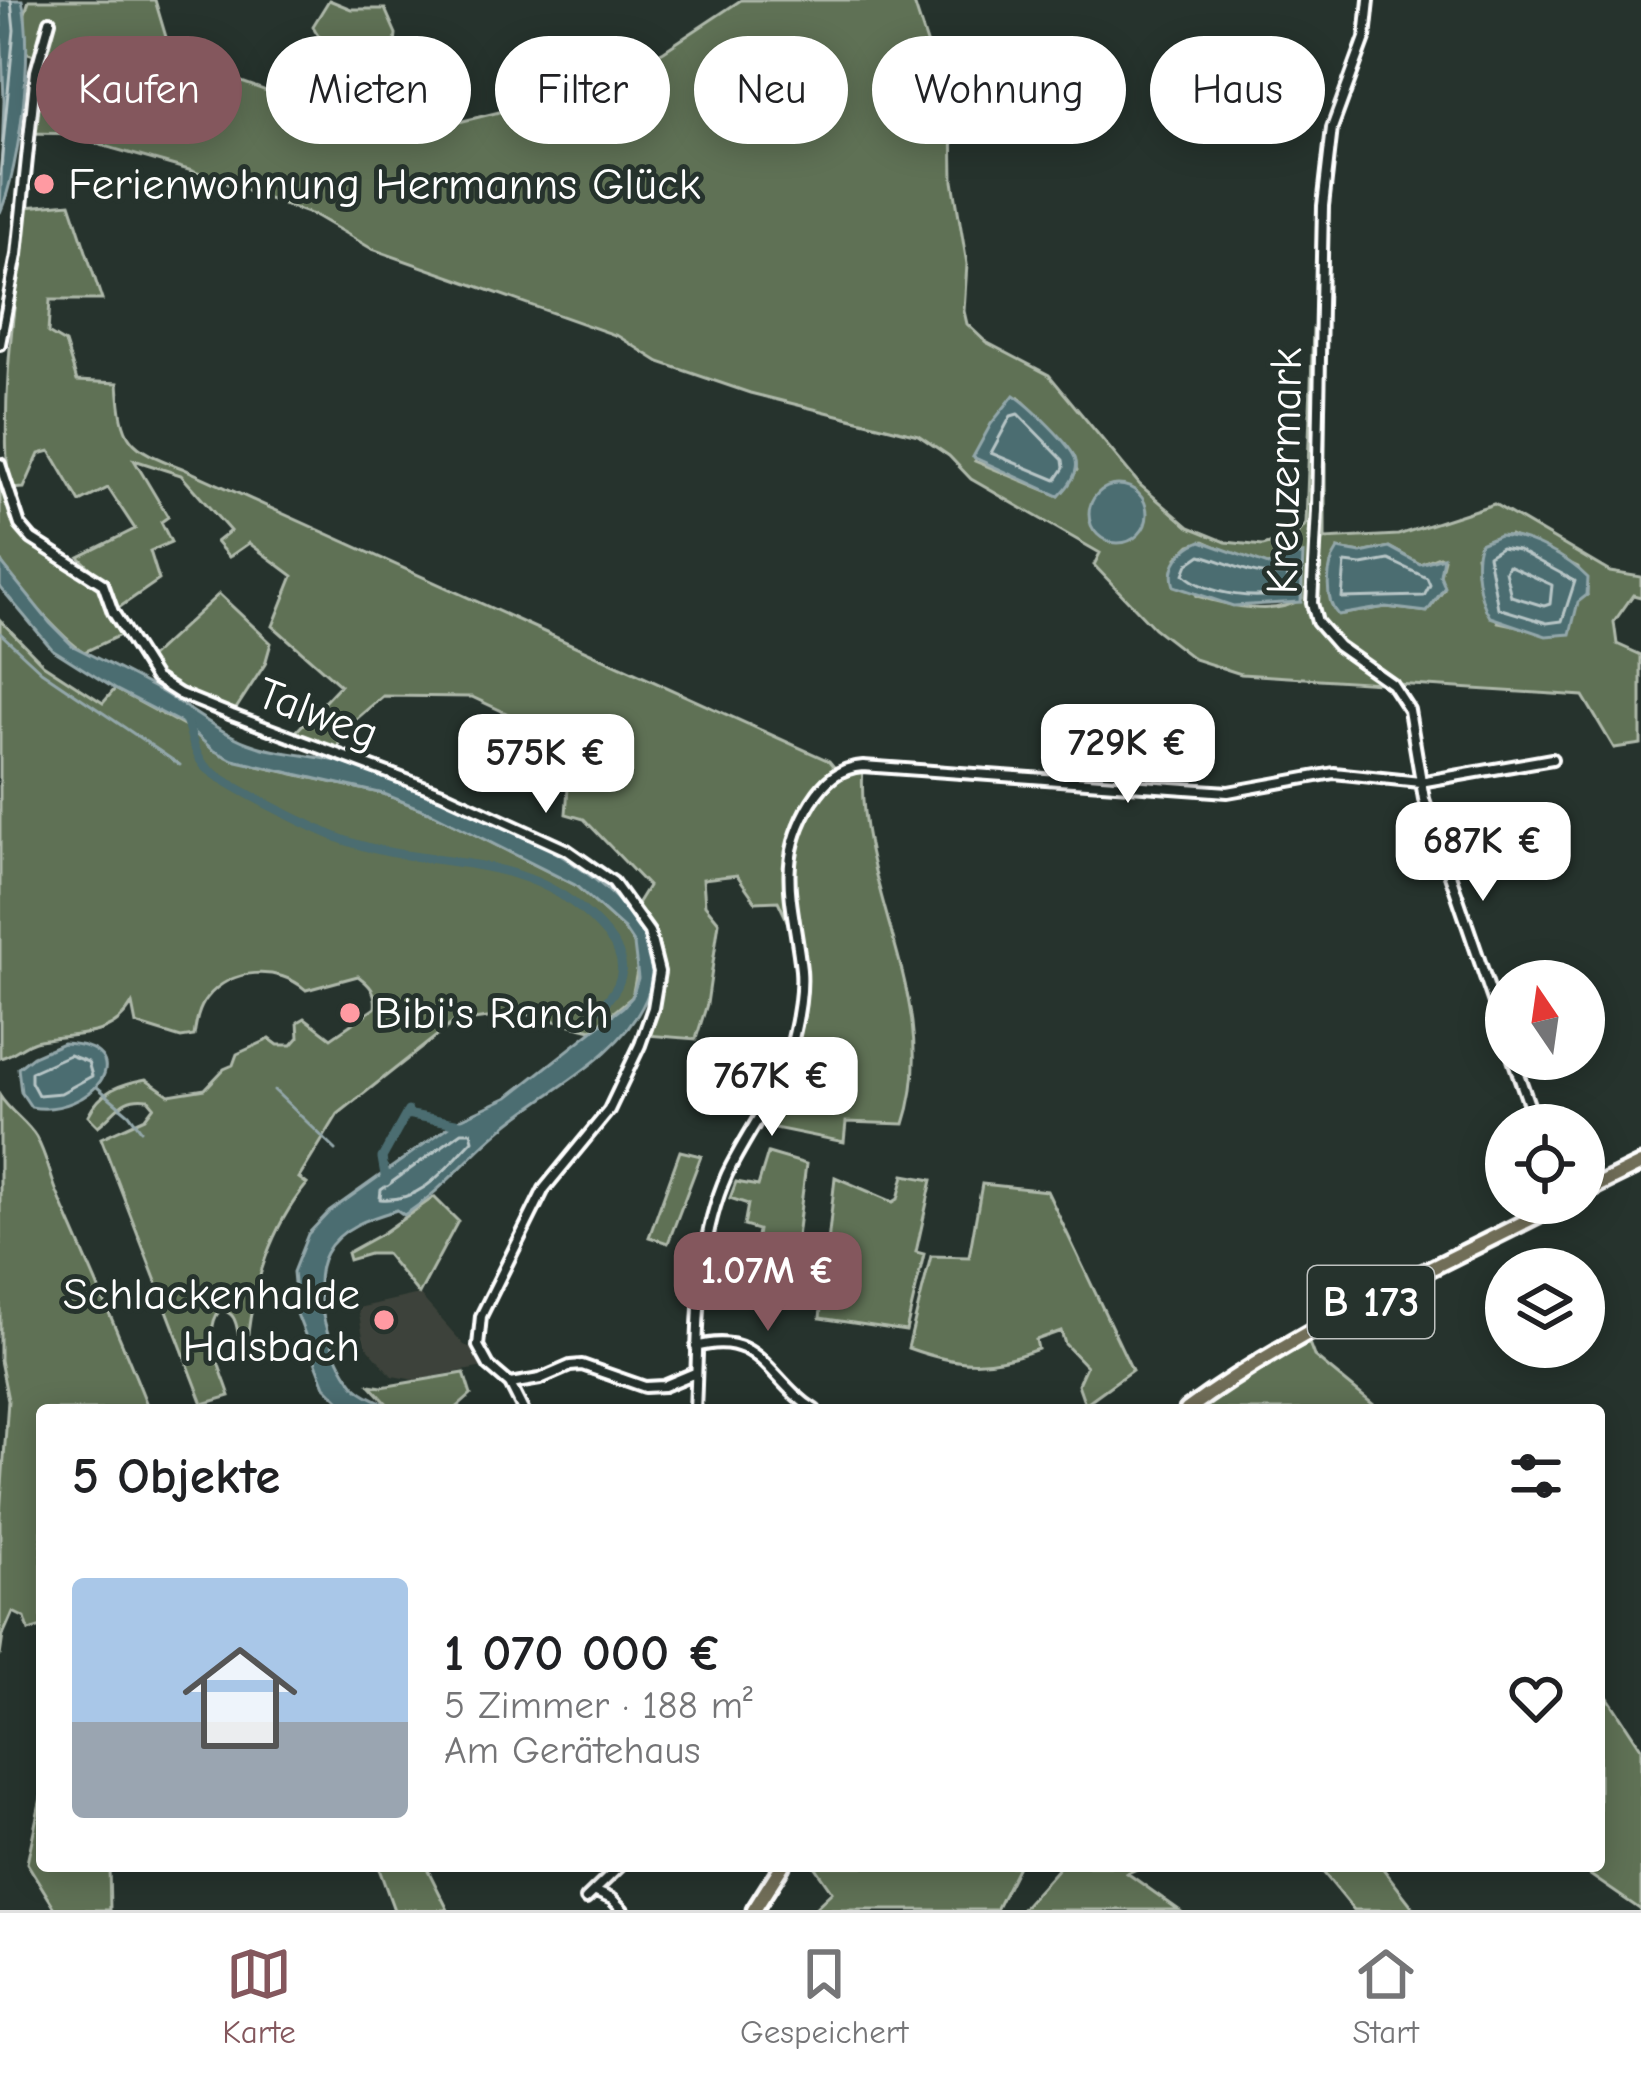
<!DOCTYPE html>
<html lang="de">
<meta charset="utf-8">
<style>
:root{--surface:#fff;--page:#f6f6f6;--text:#202124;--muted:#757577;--line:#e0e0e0;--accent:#84575d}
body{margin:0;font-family:"Comic Neue",sans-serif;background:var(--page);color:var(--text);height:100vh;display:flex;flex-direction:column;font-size:45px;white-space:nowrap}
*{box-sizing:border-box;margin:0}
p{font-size:39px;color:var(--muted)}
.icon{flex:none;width:66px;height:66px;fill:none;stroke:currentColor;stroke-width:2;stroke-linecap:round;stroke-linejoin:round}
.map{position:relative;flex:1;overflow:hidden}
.drawer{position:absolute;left:36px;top:1404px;width:1569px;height:468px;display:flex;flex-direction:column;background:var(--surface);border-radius:12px;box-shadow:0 6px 30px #0003}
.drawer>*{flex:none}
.hud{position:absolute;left:36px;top:36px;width:1569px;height:108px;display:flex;gap:24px}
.needle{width:78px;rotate:347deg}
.tools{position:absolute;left:1485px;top:960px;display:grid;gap:24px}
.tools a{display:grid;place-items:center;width:120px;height:120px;border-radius:50%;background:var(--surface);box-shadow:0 6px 30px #0003;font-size:60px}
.price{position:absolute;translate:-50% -102px;padding:0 27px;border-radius:24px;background:#fff;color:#222;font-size:39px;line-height:78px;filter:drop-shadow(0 3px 6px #0008)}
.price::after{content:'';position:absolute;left:50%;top:72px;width:36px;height:27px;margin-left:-18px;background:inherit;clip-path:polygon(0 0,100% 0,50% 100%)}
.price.selected{background:var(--accent);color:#fff}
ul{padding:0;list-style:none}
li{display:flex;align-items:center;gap:36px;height:300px;padding:0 36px}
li+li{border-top:3px solid var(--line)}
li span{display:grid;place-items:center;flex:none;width:336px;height:240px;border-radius:12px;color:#555}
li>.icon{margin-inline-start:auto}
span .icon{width:144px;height:144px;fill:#fffc;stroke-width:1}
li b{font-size:51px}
h2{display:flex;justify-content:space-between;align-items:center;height:144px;padding:0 36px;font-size:51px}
.pill{padding:0 42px;border-radius:54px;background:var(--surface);box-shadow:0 6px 30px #0003;font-size:42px;line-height:108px}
.pill.selected{background:var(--accent);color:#fff}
.tab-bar{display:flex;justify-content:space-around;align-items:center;height:168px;border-top:3px solid var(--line);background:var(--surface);font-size:33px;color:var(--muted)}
.tab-bar a{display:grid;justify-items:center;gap:6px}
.tab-bar .selected{color:var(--accent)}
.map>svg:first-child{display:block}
</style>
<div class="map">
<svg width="1641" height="1910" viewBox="0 0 1641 1910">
<rect width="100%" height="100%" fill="#26332d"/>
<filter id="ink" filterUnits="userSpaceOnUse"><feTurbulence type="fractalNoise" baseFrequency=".00833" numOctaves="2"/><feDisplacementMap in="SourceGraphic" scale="24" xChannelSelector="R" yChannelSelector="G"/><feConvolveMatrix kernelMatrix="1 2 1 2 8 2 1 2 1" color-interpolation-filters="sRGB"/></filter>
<g filter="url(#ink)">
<!-- built -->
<path fill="#3d433a" d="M419,1294L464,1345L481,1352L489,1366L415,1380L392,1376L364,1343L358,1308Z"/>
<!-- green -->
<path fill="#5e7154" stroke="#aeb8aa" stroke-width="3" fill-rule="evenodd" d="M29,0H155L166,37L160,56L163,63L228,77L346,120L427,130L596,88L664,51L741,0H913L952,120L953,181L967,264L964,311L967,324L986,342L1049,375L1140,485L1189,527L1226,542L1263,546L1296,536L1306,524L1313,329L1325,327V539L1398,535L1494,504L1610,572L1641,577V597L1633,595L1614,622L1617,644L1641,655V744L1614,748L1583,696L1241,674L1194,659L1154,628L1094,565L1100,553L971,479L949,456L918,435L750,393L659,362L618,336L372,249L316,216L189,170L83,140L80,134L30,133L40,57L25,52V13ZM1019,397L1067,446L1077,470L1059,496L975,461ZM1510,535L1578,567L1587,595L1522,627L1498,622L1483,592L1476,555ZM1204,541L1249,561L1268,565L1302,554V598C1276,618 1227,605 1197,596L1177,558L1190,545ZM1389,547L1420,564L1439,556L1444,559L1440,575L1444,590L1427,612L1386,607L1343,614L1338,549L1361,553Z
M329,0L351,9H385L396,34L393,62C365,62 326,55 313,26Z
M70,203L102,300H50L48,333L65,343L77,381L118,383C122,442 127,447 182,468L829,761L838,772L863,766C854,887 944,1003 904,1124L846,1122L844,1142L755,1124C794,1045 821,985 778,901L756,902L737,875L703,879L705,905L719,922L707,1004L696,1039L646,1035C660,979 661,959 635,907L648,886L584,819L566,814L568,788L585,782L598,756L472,697L383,696L348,726L334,756L291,737L340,685L273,626L293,576L249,543L229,557L216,542L230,531L181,475L134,460L168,517L161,522L171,542L150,551L159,580L117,609L106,583L79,557L135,529L108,488L80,502L50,451L39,454L24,488L9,489C0,394 15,302 26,207Z
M0,479L17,527L99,585L120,635L84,652C66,642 4,575 0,558C0,535 0,503 0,479Z
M219,594L271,643L265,664L232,715L180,694L143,664Z
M0,620L43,664L103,703L115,689L258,766L384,794L434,814L575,885L624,929L634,944L639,960L632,997L592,1030L522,1013L453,1023L338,1114L299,1178L307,1184C270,1229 254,1283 247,1340L239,1337C236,1324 236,1312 220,1310C201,1333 222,1370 230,1396L203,1404L101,1138L145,1118L154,1106L148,1099C121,1095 117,1112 98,1126L88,1116C101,1090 120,1084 146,1079L169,1095L205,1089L224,1069L233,1065L237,1054L270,1039L278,1045H292L299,1037L298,1022L305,1018L331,1038L375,1008C377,992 370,985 358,976L306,990C278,965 231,968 207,998C198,1009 196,1023 194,1036L181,1038L136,1024L132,1004C111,1042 70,1032 35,1041C22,1045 14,1055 0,1058Z
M0,1096C10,1112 27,1122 36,1137C47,1156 50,1177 59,1197C90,1268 121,1338 149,1410H42V1627L29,1631L25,1618L13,1612L3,1635L0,1656V1515L8,1400L0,1360Z
M680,1151L701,1156L668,1243L649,1237Z
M768,1153L806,1164L792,1278L752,1271L758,1230L744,1226L748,1204L730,1198L736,1182L758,1186Z
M904,1175L932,1180L916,1252L924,1254L906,1331L820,1318L835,1177L893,1202L898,1199Z
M982,1184L1047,1191L1132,1370L1085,1404L1078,1384L1086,1366L1065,1344L1061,1331L1036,1340L1038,1349C988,1368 958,1366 908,1348L931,1256L969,1257Z
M434,1197L458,1221L419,1294L386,1254H369L349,1260L347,1253L383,1233Z
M1309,1343L1314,1356L1380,1410H1198L1247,1375Z
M464,1373L471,1395L454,1410H393L370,1385L382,1387Z
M1599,1684L1641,1748V1910L1577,1866H1599Z
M42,1793V1866H109L110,1910H56L27,1863Z
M378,1866H426L448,1910H394Z
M814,1866H1018L996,1910H813L832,1892Z
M1060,1866H1144L1127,1873L1179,1910H1021Z
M1318,1866H1381L1415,1910H1354Z"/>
<!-- water -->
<path fill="#4b6d71" stroke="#93a7aa" stroke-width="3" d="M0,0H22C34,49 20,167 0,213L4,100Z
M1014,395C1028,404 1073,446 1076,461C1079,474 1067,488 1059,496L973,457L991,424Z
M1089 514a29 29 0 1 1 58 0a29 29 0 1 1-58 0Z
M1499,535C1528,536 1568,557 1588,578L1587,595L1578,602L1570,634L1546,636L1490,617C1479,600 1472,561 1480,543Z
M1201,541L1268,565L1303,554L1301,602L1233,606L1174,586C1167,566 1182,548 1201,541Z
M1389,547L1420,564L1443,557L1440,575L1445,587L1427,612L1386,607L1338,615C1324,600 1326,566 1338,549L1361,553Z
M0,561L50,623L73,646C103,661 133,676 162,692C191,709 217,731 248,743C276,754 308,754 337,761C417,781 699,882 646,999C621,1055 558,1085 513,1120C473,1150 446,1189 404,1215L397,1210C370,1218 340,1227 326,1253C307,1287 332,1359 354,1385C365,1398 381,1399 393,1410H349L325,1386L297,1314L293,1272L308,1234L329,1212L458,1120L508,1097L623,1007L632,997L638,978L634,944L624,929L575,885L434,814L384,794L233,760L213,750L185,725L115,689L52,649L0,587Z
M63,1043C146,1047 91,1118 31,1107L21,1092L18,1068L33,1056Z"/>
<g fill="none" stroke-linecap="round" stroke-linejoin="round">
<!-- shore -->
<path stroke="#b7c5c6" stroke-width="3" d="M0,175L14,30L11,0
M1018,414L1063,460L1064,468L1056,480L991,453L1011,416Z
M1501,547L1518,550L1575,581L1562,621L1547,623L1498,608L1488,555Z
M1201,555C1232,563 1254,579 1287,574L1290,589C1263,603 1206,595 1184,574L1188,564Z
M1389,560L1427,578L1430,585L1424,596L1342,598L1345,563L1362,565Z
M1508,565L1552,585L1550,604L1544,606L1511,596L1505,571Z
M69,1055L88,1062L92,1076L61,1093L38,1095L31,1082V1072Z
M462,1132H471L473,1140C445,1169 422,1203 380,1199L381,1190Z"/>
<!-- stream -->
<path stroke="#93a7aa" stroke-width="3" d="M0,633L41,671L180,765
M97,1087L129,1114L141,1130
M274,1090L336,1150"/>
<!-- canal -->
<path stroke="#4b6d71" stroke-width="9" d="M186,721C192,735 193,751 203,764C216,781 306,824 331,835C428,876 530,841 608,936C639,973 612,1001 580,1023
M406,1114L466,1125
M386,1181L382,1158L408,1111"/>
<!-- minor casing -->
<g stroke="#fff" stroke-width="16">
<path id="minor" d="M1369,0L1365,38L1332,128L1323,206L1317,510L1312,603L1317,622L1338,646L1392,684L1409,710L1424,799L1506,1038
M0,344L17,255L36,71L50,21
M0,464L20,525L32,539L103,584L113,612L155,678L180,694L232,715L442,793L567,850L613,882L649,932L659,972L653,1008L640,1045L609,1110L544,1189L481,1316L478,1346L489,1366L510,1384L523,1410
M1513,1059L1536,1125
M696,1347C760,1328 769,1382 815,1410
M510,1384L540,1379L570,1366L582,1365L645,1387L664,1386L695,1373
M695,1410C699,1331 694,1248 727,1174C748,1130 781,1091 792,1043C798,1019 803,994 801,970C794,904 774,863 812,801C825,781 838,768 863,766L1228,792L1334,773L1420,782L1552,759
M594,1891L612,1899L623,1910
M586,1899L620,1866"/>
</g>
<!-- primary casing -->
<g stroke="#fff" stroke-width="21">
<path id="primary" d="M1584,1192L1641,1164
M1187,1410C1301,1326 1436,1268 1562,1203
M754,1910L782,1866"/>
</g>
<!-- minor -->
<use href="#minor" stroke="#26332d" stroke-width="8"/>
<!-- primary -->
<use href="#primary" stroke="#716e59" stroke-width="12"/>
</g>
</g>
<!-- markers -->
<g fill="#ff9aa2" stroke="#26332d" stroke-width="4.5">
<circle cx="44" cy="184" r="12"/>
<circle cx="350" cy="1013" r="12"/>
<circle cx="384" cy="1320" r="12"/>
</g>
<g text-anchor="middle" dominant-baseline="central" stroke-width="10" stroke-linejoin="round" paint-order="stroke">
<!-- shield labels -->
<rect fill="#26332d" stroke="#bec2c0" stroke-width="3" x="1308" y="1266" width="126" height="72" rx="9"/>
<g font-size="42" font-weight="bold" fill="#fff">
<text x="1371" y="1302">B 173</text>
</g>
<!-- poi labels -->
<g font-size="45" fill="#fff" stroke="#26332d" text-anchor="start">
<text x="68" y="184">Ferienwohnung Hermanns Glück</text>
<text x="374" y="1013">Bibi's Ranch</text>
<text x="360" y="1294" text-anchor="end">Schlackenhalde<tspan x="360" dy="52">Halsbach</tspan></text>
</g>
<!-- street labels -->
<g font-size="45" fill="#fff" stroke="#26332d">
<text transform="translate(1284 471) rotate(-89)">Kreuzermark</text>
<text transform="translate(318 713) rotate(21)">Talweg</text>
</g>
</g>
</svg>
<div class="tools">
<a><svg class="needle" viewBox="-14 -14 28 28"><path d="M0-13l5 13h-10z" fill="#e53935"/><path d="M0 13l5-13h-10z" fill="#757577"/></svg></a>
<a><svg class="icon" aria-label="locate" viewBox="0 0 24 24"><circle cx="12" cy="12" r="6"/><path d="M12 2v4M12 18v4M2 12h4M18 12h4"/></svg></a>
<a><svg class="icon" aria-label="layers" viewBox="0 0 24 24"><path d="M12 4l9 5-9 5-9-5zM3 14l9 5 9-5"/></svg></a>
</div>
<b class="price" style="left:1128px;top:806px">729K €</b>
<b class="price" style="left:546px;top:816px">575K €</b>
<b class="price" style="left:1483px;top:904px">687K €</b>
<b class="price" style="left:772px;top:1139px">767K €</b>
<b class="price selected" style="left:768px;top:1334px">1.07M €</b>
<div class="hud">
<a class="pill selected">Kaufen</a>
<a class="pill">Mieten</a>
<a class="pill">Filter</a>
<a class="pill">Neu</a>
<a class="pill">Wohnung</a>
<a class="pill">Haus</a>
</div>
<section class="drawer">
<h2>5 Objekte<svg class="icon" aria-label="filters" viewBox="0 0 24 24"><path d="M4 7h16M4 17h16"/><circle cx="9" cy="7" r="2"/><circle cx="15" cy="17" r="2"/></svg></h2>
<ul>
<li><span style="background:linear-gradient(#a9c7e8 60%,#9aa5b1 0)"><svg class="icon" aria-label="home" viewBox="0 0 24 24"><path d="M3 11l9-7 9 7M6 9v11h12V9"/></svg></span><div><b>1 070 000 €</b><p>5 Zimmer · 188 m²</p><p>Am Gerätehaus</p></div><svg class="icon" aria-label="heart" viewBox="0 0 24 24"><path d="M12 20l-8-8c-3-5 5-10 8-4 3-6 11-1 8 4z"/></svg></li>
</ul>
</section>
</div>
<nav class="tab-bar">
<a class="selected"><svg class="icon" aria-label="map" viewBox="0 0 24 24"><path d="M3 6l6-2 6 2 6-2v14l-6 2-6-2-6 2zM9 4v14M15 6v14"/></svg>Karte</a>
<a><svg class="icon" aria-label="saved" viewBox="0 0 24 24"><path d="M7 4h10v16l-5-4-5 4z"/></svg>Gespeichert</a>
<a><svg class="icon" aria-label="home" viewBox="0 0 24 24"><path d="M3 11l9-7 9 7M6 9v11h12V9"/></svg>Start</a>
</nav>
